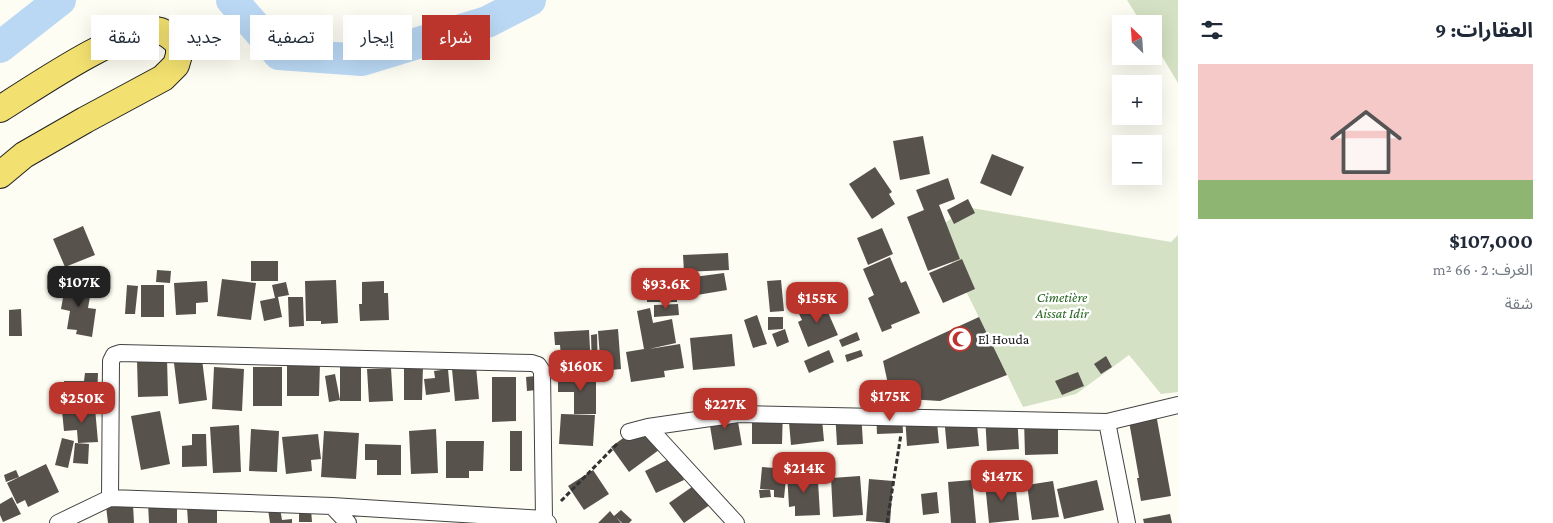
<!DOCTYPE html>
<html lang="ar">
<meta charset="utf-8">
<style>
:root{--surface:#fff;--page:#f2f2f3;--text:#1f2937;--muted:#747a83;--accent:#bb352d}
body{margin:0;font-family:"Crimson Pro","Noto Sans Arabic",serif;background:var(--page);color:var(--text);direction:rtl;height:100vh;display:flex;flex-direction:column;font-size:19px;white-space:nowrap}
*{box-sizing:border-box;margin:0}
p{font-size:16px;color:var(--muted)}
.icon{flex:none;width:28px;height:28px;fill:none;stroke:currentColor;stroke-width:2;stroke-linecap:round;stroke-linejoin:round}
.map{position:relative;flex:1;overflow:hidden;direction:ltr}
.panel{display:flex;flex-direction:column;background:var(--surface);width:375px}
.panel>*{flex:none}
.guide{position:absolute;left:15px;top:15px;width:475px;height:45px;direction:rtl;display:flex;gap:10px}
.needle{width:32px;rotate:335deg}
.buttons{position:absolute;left:1112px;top:15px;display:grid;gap:10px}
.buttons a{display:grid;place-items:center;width:50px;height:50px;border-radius:0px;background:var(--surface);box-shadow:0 5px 20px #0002;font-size:25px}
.price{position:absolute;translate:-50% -42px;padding:0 11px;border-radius:10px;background:var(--accent);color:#fff;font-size:16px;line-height:32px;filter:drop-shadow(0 1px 2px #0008)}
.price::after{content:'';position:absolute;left:50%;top:30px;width:15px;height:11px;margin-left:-8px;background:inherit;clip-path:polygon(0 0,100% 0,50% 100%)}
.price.active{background:#222;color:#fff}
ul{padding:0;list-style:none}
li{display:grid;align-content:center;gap:10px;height:265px;padding:0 20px}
li span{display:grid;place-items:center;height:155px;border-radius:0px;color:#555}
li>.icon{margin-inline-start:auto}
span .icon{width:90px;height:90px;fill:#fffc;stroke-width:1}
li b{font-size:21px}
h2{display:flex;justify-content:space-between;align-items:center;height:60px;padding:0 20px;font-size:21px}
.chip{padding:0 18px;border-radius:0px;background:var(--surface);box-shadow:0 5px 20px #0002;font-size:18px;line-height:45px}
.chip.active{background:var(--accent);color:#fff}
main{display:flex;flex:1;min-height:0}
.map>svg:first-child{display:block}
</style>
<main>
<section class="panel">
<h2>العقارات: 9<svg class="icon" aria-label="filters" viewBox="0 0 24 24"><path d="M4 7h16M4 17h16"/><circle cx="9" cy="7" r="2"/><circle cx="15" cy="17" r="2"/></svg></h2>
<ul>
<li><span style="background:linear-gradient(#f6c9c9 75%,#8fb573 0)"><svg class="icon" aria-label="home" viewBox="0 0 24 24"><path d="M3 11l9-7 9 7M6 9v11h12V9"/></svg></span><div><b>$107,000</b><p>الغرف: 2 · 66 m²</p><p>شقة</p></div></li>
</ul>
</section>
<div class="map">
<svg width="1178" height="523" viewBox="0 0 1178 523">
<rect width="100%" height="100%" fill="#fefdf3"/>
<!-- cemetery -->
<path fill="#d4e1c4" d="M1127,0H1178V83L1154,43V24H1142Z
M966,207L1171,242L1178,235V392L1161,394L1129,355L1076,394L1023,407L936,230Z"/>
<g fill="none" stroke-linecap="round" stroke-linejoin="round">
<!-- river -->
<path stroke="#bad8f4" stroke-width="32" d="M232,0L279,54L362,60L487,22L530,0
M0,47L60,0"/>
</g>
<!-- building -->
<path fill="#58524d" d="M923,136L930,174L900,180L893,141Z
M992,154L1024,167L1011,196L980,183Z
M875,167L892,192L889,194L895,204L872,219L849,184Z
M948,178L955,199L939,205L960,259L928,271L907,217L924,210L916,190Z
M968,199L975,213L954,224L947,210Z
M83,226L95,255L65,267L53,239Z
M882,228L893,254L868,265L857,238Z
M728,253L729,270L684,272L683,255Z
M890,257L901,283L906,281L920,313L891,325L892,328L882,332L868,298L874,295L863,269Z
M962,259L975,289L943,303L929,273Z
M251,261H278V281H251Z
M157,270L171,271L170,283L156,282Z
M647,273H661V281H677V302H647Z
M724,273L727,290L697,295L694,277Z
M222,279L256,283L251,320L217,316Z
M336,280L338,323L321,324V321H306L305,281Z
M781,280L784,311L770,312L767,281Z
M66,281L92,285L88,308L96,309L92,337L76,334L77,330L67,329L70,311L61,309Z
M207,281L208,302L196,303V314L176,315L174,283Z
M384,281V293H388L389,320L360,321L359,304H362V282Z
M286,282L289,295L278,297L282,317L264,321L260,301L275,298L272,285Z
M127,285L138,286L135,314H125Z
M141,285H164V317H141Z
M288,297H303L304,326L289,327Z
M823,301L838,335L808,347L798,322L802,320L798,312Z
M678,304L679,315L654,317V305Z
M650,308L653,323L672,319L676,343L649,349L680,344L684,368L664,371L665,377L631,382L626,352L644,349L637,311Z
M21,309L22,336H9V310Z
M757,315L767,344L753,348L744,320Z
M768,317H783V329L768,330Z
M979,317L1007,375L940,401L891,398L883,361Z
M618,329L621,369L601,371L598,331Z
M785,329L789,342L777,347L772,334Z
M589,330L591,368L562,371L560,345H555L554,332Z
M857,332L860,340L842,347L839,340Z
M597,334L598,368H592L591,335Z
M732,334L735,366L693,370L690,338Z
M829,350L834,362L809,373L804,361Z
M861,350L863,356L847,362L845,355Z
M1106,356L1112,367L1101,374L1094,364Z
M167,358L168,396L138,397L137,360Z
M202,359L207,400L179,404L174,363Z
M287,363H320L319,396H287Z
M340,364H361V401H340Z
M404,366H423L422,400H404Z
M476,366L479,399L455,401L452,369Z
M214,367L244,369L242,411L212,409Z
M253,367H282V406H253Z
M391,368L393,401L369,402L367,369Z
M448,369L450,392L426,395L424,379L435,378L434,371Z
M1078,372L1084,386L1062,395L1055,381Z
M85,373H98L97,398L66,397L78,398L76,409L58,407L60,397H64V381H84Z
M335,374L340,400L329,402L325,376Z
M536,376L537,390L527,391L526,377Z
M558,376H596V414H574V392H558Z
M492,377H516V421L492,422Z
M1154,403L1171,496L1141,501L1137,478H1139L1127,410Z
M95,408L98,442L78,443L77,430L64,431L62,411Z
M752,408H783L782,444H752Z
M821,408L824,441L791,445L788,411Z
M736,410L742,445L714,450L708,414Z
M861,410L863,444L837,445L835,411Z
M160,411L170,464L141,470L131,416Z
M902,411L903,433L877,434L876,412Z
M936,412L939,443L907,446L905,415Z
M561,414L595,415L593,446L559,444Z
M976,414L979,446L947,449L944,417Z
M1017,414L1019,449L987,451L985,415Z
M1058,419V454L1025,455L1024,420Z
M645,422L663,447L629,472L611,447Z
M239,425L241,472L213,473L210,427Z
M251,429L279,431L277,472L249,471Z
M436,429L438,473L411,474L409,431Z
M324,431L359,433L356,479L321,477Z
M510,431H522V471H510Z
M192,434H206L207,466L182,467V446L192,445Z
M318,434L321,459L311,460L312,471L286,474L282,437Z
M62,438L74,441L68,468L55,465Z
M446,441H484L483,471H469V478H446Z
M75,443L89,444L88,464L73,463Z
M365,444L401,445V475H377V460H365Z
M673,457L684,480L656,493L645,471Z
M46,464L59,492L28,507L25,500L17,504L7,483Z
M762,467L787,469L784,498L774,497V490L760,489Z
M16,470L19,477L6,482L4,475Z
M593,470L609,494L584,510L568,486Z
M812,471L813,481H818L820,515L795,516V506L789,507L787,473Z
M860,476L863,515L833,517L831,478Z
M869,479L893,481L890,523L866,521Z
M972,480L976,523H951L948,482Z
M1015,480L1019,520L989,523L985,483Z
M1097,480L1104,510L1064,519L1057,489Z
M1053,481L1059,517L1032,520L1027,485Z
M699,482L714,502L684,523L669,503Z
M759,490H770L771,497L760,498Z
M937,492L939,513L923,515L921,494Z
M12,497L21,514L3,522L0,515V504Z
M177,502V523H149L148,503Z
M133,504L134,523H108L106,506Z
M217,505V523H188L187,507Z
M280,508L282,520L292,519V523H270L268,509Z
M299,509H311L312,522H299Z
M621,510L632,520L629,523H622L616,517L621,523H598L610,511L614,516Z
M1170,514L1172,523H1144L1143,519Z"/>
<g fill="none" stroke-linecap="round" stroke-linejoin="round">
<!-- minor casing -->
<g stroke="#434343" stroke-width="18">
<path id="minor" d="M1107,422L1127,523
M648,427L736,523
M629,432L648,427L738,414L1107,422L1178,405
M110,498L111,361L114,355L120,353L532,363L538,365L542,371L544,519L548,523
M332,506L348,523
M58,523L110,498L332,506L544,519"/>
</g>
<!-- primary casing -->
<g stroke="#212121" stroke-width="28">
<path id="primary" d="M0,109C34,88 119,29 156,30C165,31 173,38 179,44V55L176,65L163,78L85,120L24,155L0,175"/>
</g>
<!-- path -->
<path stroke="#323232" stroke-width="3" stroke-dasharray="5 2.5" stroke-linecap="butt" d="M561,501L618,443
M887,523L901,434"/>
<!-- minor -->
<use href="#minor" stroke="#fff" stroke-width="16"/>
<!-- primary -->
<use href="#primary" stroke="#f2e070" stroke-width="26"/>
</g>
<!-- icons -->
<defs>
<g id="mosque-ring" transform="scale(1.25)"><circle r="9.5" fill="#fff" stroke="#bb352d" stroke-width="1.5"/><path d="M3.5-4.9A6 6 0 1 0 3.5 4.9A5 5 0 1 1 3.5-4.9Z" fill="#bb352d"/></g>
</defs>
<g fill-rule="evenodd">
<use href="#mosque-ring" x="960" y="339"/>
</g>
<g text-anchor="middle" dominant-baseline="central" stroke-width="5" stroke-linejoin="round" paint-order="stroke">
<!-- park labels -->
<g font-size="14" font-style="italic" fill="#296622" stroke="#fff">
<text x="1062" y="297">Cimetière<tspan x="1062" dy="16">Aissat Idir</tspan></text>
</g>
<!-- poi labels -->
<g font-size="14" fill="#101010" stroke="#fff" text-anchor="start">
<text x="978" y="339">El Houda</text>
</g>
</g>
</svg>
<div class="buttons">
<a><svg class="needle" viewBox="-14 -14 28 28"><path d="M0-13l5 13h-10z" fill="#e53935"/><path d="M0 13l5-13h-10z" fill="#747a83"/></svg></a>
<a>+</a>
<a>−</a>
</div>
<b class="price active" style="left:79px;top:308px">$107K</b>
<b class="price" style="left:666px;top:310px">$93.6K</b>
<b class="price" style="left:817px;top:324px">$155K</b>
<b class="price" style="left:581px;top:392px">$160K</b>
<b class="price" style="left:890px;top:422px">$175K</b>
<b class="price" style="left:82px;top:424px">$250K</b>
<b class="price" style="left:725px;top:430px">$227K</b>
<b class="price" style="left:804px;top:494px">$214K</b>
<b class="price" style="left:1002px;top:502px">$147K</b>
<div class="guide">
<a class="chip active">شراء</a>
<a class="chip">إيجار</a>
<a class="chip">تصفية</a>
<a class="chip">جديد</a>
<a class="chip">شقة</a>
</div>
</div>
</main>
